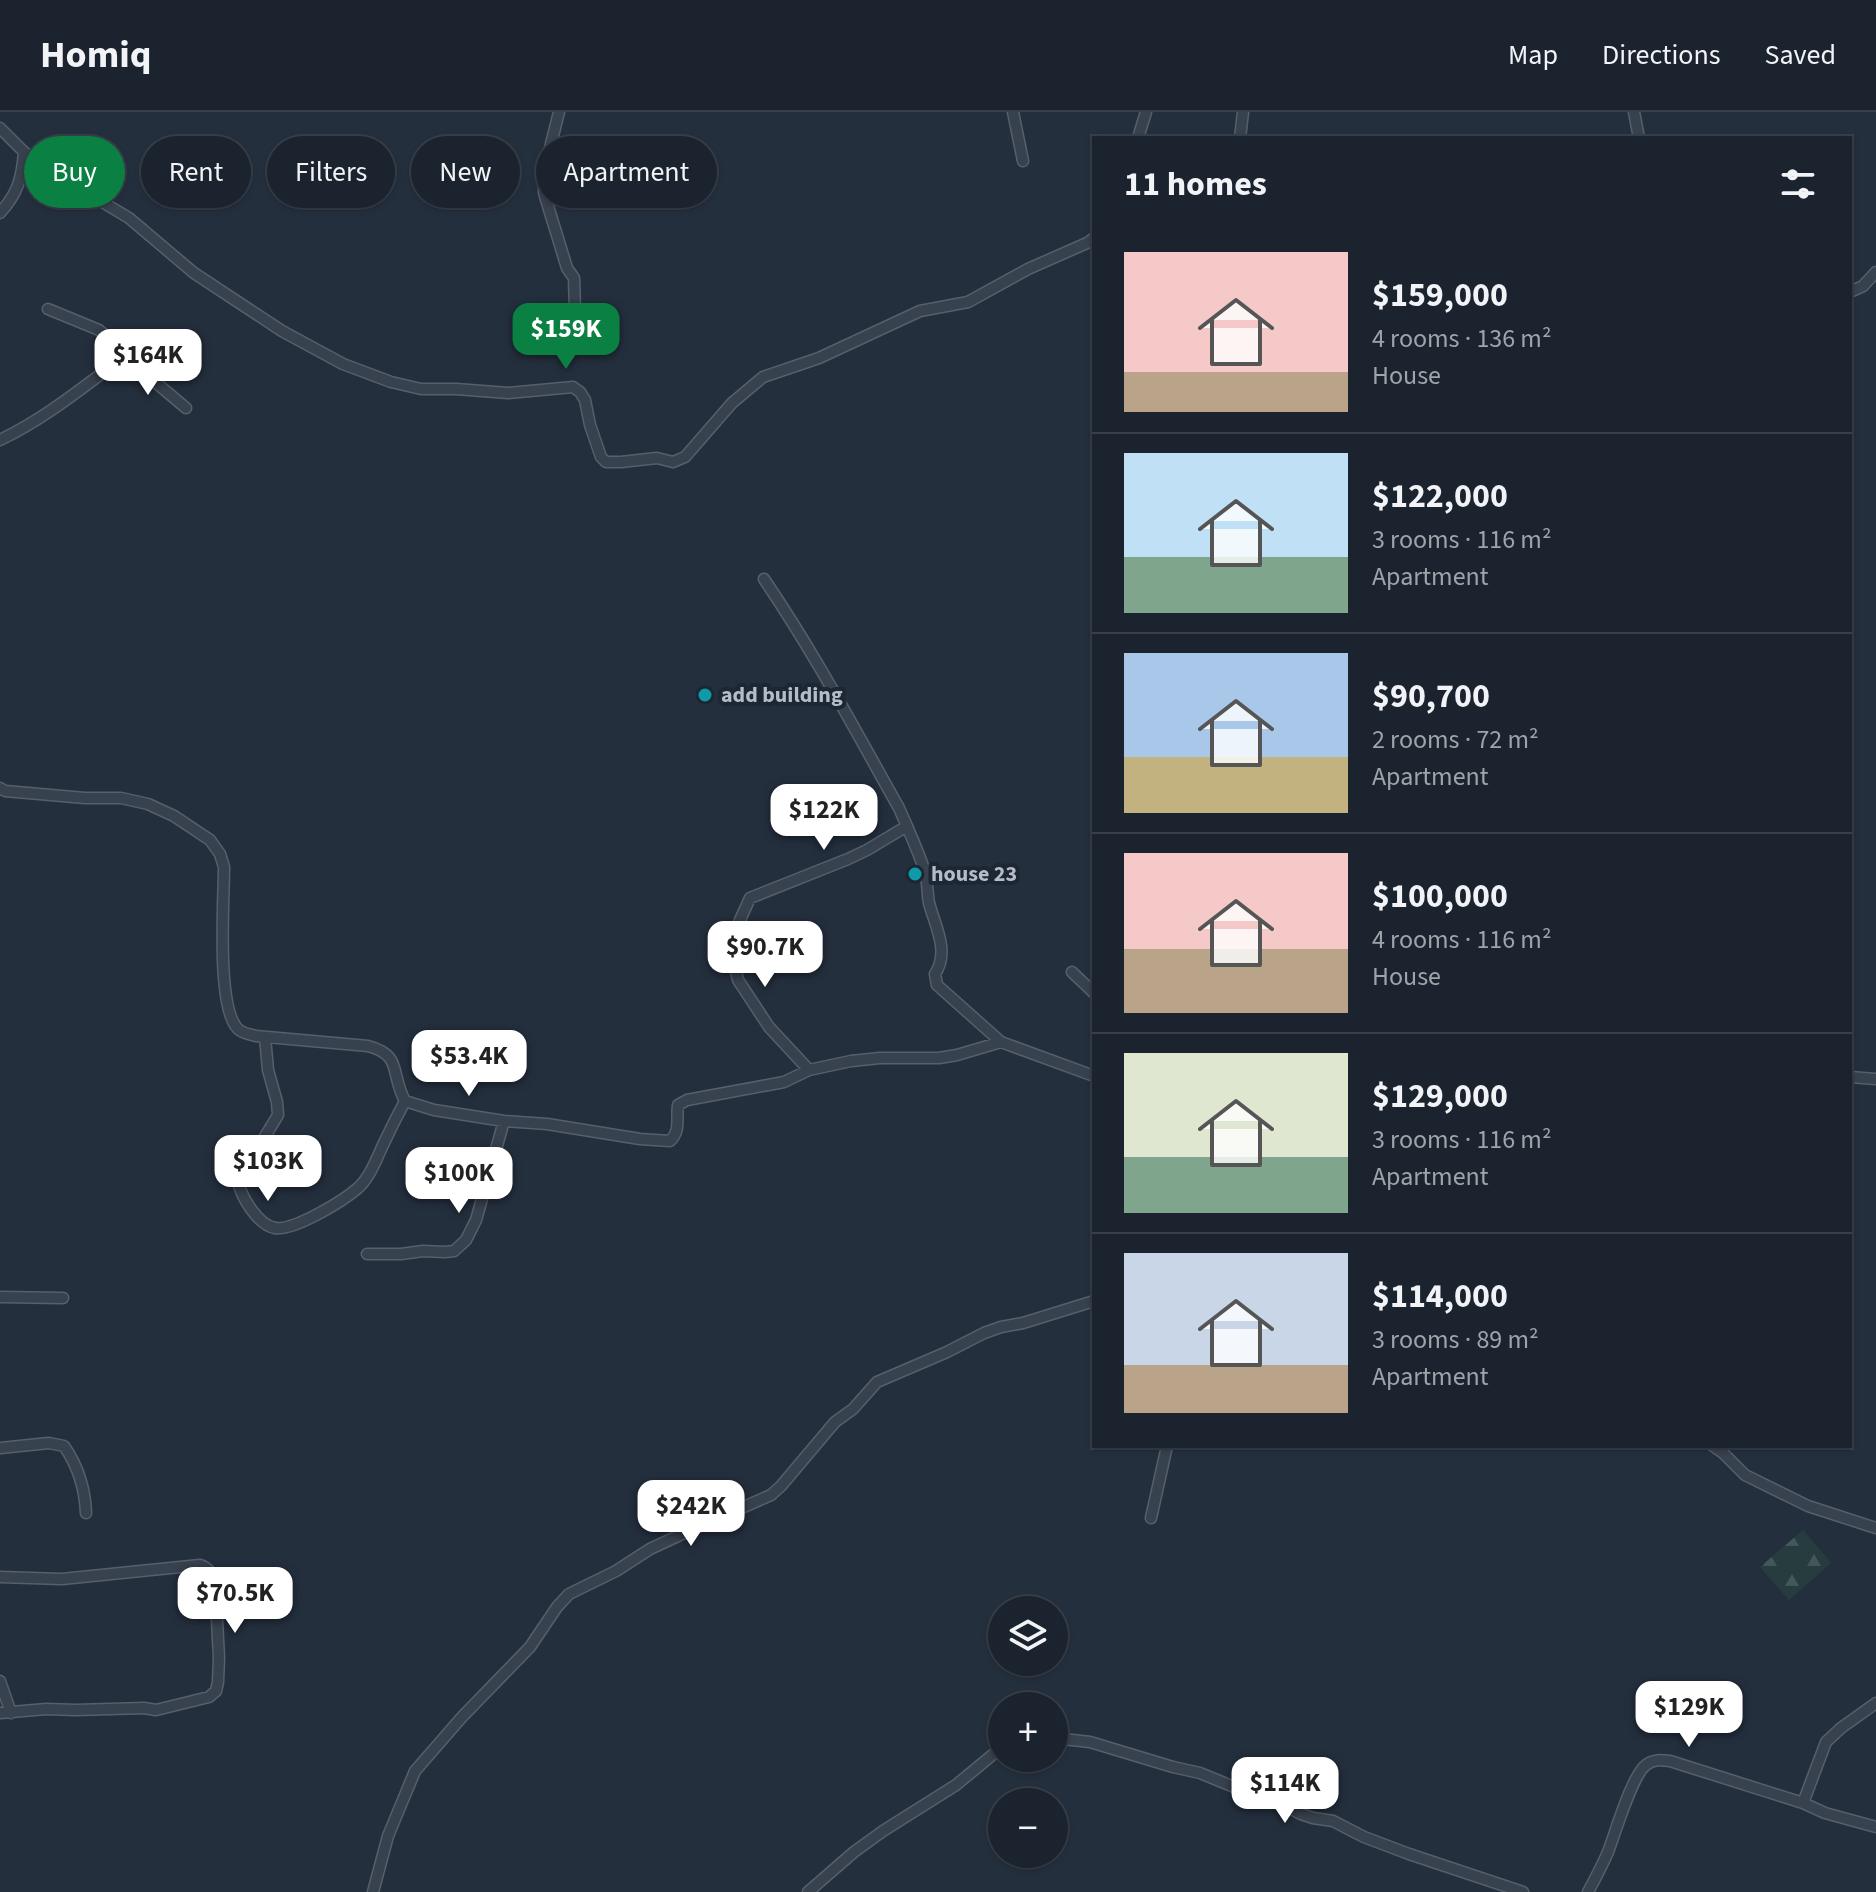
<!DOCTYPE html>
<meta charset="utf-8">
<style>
:root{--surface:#1b232e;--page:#282f3a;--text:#f1f3f6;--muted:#a0a4aa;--line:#39404a;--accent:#0b8043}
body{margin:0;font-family:"Source Sans 3",sans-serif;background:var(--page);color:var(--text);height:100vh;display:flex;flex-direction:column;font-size:30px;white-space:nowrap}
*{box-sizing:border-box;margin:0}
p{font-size:26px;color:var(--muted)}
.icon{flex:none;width:44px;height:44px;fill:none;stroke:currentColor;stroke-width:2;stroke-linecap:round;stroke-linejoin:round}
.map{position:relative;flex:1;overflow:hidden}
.drawer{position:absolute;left:1092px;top:24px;width:760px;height:1312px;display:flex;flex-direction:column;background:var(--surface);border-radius:0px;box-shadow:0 2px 6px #0004,0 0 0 2px var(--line)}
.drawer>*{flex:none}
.top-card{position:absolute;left:24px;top:24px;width:760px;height:72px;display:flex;gap:16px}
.fabs{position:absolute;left:988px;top:1484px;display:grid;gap:16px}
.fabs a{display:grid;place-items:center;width:80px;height:80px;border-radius:50%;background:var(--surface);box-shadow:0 2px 6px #0004,0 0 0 2px var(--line);font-size:40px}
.price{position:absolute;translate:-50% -68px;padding:0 18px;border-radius:16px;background:#fff;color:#222;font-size:26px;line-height:52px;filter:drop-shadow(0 2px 4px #0008)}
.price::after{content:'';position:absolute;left:50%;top:48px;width:24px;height:18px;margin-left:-12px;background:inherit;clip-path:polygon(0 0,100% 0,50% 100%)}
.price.current{background:var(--accent);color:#fff}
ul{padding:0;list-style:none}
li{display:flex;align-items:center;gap:24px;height:200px;padding:0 32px}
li+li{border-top:2px solid var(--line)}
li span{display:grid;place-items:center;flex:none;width:224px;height:160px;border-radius:0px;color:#555}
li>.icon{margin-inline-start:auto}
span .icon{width:96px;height:96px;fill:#fffc;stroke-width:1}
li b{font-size:34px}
h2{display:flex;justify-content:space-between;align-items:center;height:96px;padding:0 32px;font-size:34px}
.pill{padding:0 28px;border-radius:36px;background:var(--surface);box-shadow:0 2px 6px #0004,0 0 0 2px var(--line);font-size:28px;line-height:72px}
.pill.current{background:var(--accent);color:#fff}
header{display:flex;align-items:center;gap:48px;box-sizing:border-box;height:112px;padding:0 40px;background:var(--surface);border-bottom:2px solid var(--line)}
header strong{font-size:38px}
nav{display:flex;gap:44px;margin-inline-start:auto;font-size:28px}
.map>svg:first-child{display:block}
</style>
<header>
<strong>Homiq</strong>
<nav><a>Map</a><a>Directions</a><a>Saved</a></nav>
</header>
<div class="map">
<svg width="1876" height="1780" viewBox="0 0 1876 1780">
<defs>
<pattern id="forest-firs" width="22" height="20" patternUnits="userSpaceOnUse" patternTransform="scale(2)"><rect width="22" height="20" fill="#263c3f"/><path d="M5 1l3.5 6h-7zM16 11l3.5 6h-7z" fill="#435659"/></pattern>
</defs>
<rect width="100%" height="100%" fill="#242f3e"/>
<!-- forest -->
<path fill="url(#forest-firs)" d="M1803,1418L1831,1451L1789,1488L1760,1455Z"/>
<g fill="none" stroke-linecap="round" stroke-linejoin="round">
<!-- minor casing -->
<g stroke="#565f6c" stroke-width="13">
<path id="minor" d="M559,0L544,60V81L567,156L574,166L575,199L586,222
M1013,0L1023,49
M1634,0L1639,26
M0,16L24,40L44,55L129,106L194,161L282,219L343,252L391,270L421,277H456L508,281L573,275L580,280L585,288L590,313L601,345L606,350H621L657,346L673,350L685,345L732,291L763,265L819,246L920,199L968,190L1028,157L1087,131L1094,126
M1138,26L1146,0
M1240,26L1243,0
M0,101C18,81 22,66 24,40
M1850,180L1863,174L1876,160
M48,197L99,218L111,229L121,247H128L135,253L186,296
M0,328C44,307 82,276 121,247
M764,467C815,542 855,618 899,696C908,717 918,738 925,760C928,770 927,781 929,791C935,814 950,839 935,862L937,873L1001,930
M0,676L5,679L85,686H121L148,692L174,704L210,728L220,742L224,755C224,788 216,895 238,917C243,922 250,922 256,924L368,934C403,943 390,962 405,989L434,998L504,1009L547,1012L640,1027L670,1029C681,1019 676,1006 678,993L687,988L784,970L809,958L851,949L880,946H939L957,943L1001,930L1094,964
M1072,860L1094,881
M265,925L268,958L277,990L278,1003L238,1069C241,1085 258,1113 275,1116C294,1119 343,1089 358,1076C370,1065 376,1048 383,1033C390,1018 397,1004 405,989
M809,958L769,915L738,868L735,855L734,828L740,808L750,786L848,747L867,738L907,714
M1850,965L1876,967
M367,1142H401L423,1139L445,1140L454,1139L466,1128L476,1108L504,1009
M0,1185L63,1186
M1713,1334L1723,1341L1745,1363L1808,1394L1876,1416
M0,1336L49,1331L64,1334C78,1354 85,1376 86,1401
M1151,1406L1167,1334
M0,1465L62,1467L200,1453C209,1456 212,1462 215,1470L219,1546L218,1570L216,1579L209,1585L156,1598L144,1596L76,1598L46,1597L0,1601
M0,1569L11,1601
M1054,1626L1090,1630L1173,1655L1200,1661L1234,1675L1260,1681L1301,1702L1313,1706L1333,1709L1364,1725L1409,1742L1523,1780
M1803,1691L1826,1630L1841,1616L1876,1591
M373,1780L388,1724L415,1659L462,1605L530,1535L557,1495L569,1482L616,1459L650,1437L680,1423L771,1383L781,1374L835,1310L853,1297L877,1270L947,1240L984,1221L1001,1215L1023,1211L1094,1189
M808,1780L854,1740L883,1719L956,1673L1002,1635
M1588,1780C1595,1767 1602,1754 1608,1740C1615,1722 1632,1663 1646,1653C1653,1647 1662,1648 1670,1649L1803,1691L1825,1701L1876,1715"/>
</g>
<!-- minor -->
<use href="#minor" stroke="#38414e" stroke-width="10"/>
</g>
<!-- markers -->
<g fill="#0f9aa8" stroke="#1d2633" stroke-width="3">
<circle cx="705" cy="583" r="8"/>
<circle cx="915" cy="762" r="8"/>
</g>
<g text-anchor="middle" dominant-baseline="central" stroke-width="8" stroke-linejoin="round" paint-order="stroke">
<!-- poi labels -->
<g font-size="22" font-weight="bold" fill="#b4bcc9" stroke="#1d2633" text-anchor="start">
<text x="721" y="583">add building</text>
<text x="931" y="762">house 23</text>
</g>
</g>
</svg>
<div class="fabs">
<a><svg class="icon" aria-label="layers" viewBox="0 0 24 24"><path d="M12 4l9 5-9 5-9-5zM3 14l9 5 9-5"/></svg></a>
<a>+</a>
<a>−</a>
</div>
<b class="price current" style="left:566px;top:259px">$159K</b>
<b class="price" style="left:148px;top:285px">$164K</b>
<b class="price" style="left:824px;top:740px">$122K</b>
<b class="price" style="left:765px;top:877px">$90.7K</b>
<b class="price" style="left:469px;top:986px">$53.4K</b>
<b class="price" style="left:268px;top:1091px">$103K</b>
<b class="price" style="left:459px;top:1103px">$100K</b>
<b class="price" style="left:691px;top:1436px">$242K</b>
<b class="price" style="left:235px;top:1523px">$70.5K</b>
<b class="price" style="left:1689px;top:1637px">$129K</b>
<b class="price" style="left:1285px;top:1713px">$114K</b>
<div class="top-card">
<a class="pill current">Buy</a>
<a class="pill">Rent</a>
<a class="pill">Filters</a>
<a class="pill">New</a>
<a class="pill">Apartment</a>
</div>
<section class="drawer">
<h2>11 homes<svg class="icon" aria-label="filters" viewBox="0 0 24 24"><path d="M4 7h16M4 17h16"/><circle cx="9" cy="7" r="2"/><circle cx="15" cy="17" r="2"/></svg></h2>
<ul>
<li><span style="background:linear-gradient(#f6c9c9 75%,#b9a48a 0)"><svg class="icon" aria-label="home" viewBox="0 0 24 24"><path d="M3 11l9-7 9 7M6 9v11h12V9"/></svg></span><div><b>$159,000</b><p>4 rooms · 136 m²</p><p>House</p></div></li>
<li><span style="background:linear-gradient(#bfe0f5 65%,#7fa58c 0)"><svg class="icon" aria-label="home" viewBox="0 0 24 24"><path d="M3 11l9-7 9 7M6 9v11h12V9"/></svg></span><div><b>$122,000</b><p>3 rooms · 116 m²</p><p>Apartment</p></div></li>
<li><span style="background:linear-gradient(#a9c7e8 65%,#c2b280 0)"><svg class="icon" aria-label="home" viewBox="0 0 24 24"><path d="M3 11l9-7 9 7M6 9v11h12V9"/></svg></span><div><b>$90,700</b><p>2 rooms · 72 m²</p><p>Apartment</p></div></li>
<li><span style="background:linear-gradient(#f6c9c9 60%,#b9a48a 0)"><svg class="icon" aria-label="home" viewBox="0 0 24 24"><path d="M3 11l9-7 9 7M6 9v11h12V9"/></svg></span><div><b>$100,000</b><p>4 rooms · 116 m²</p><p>House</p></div></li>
<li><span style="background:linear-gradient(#dfe7d0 65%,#7fa58c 0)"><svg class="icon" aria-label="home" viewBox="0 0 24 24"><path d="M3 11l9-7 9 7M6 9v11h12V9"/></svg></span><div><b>$129,000</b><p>3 rooms · 116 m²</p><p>Apartment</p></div></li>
<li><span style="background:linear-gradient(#c9d6e8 70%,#b9a48a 0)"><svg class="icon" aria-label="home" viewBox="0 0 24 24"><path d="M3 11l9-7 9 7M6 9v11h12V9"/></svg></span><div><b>$114,000</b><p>3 rooms · 89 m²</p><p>Apartment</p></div></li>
</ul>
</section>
</div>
